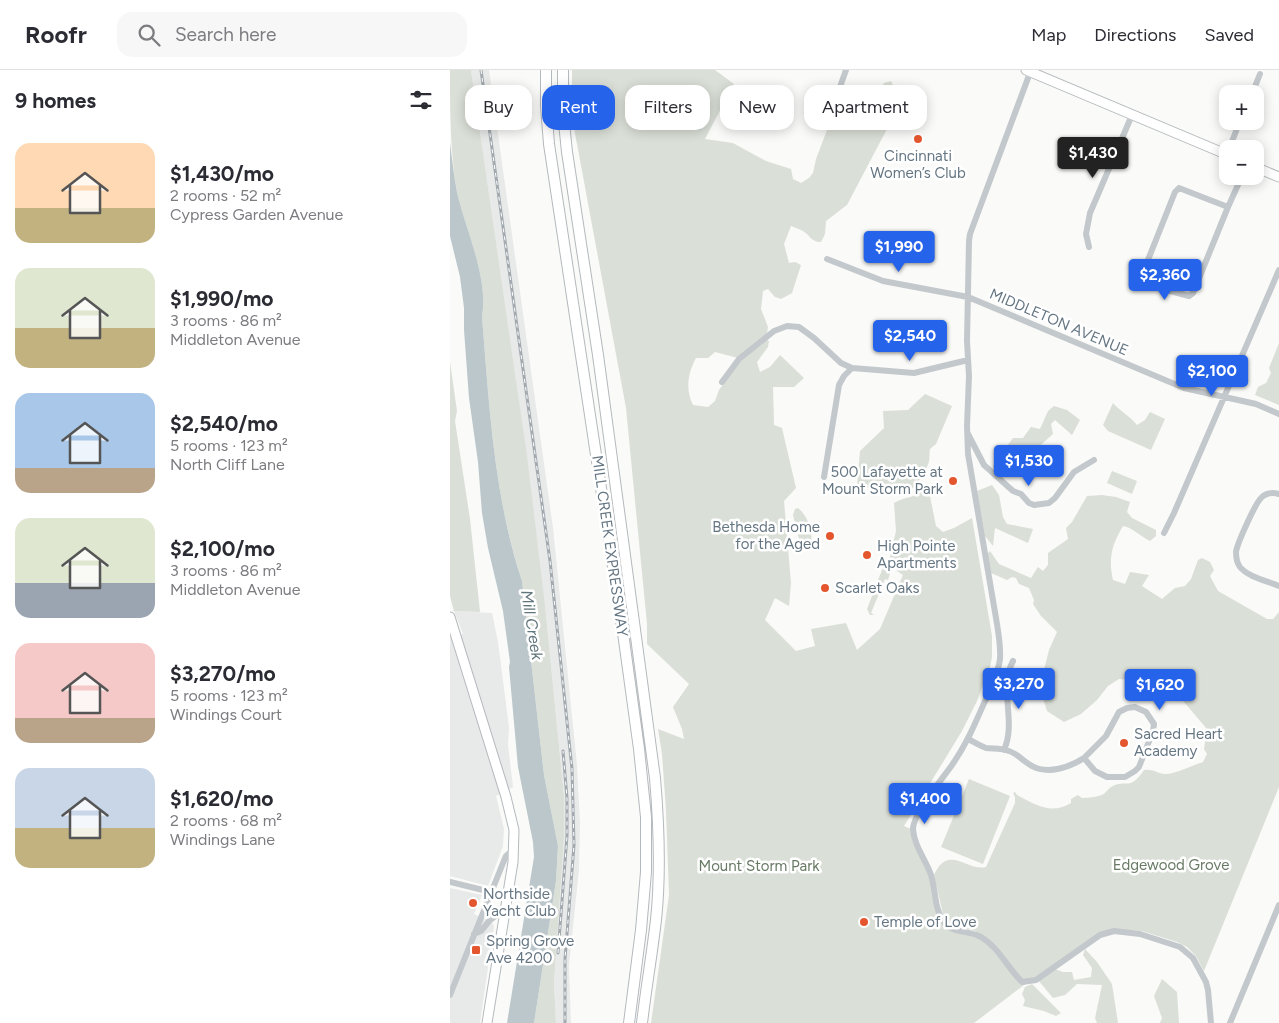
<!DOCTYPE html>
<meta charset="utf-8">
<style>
:root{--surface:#fff;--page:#f7f7f7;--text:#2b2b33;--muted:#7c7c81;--line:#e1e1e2;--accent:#2563eb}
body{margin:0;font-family:Figtree,sans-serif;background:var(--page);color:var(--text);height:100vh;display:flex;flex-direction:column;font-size:19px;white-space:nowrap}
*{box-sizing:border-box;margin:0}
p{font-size:16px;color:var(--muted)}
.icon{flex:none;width:28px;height:28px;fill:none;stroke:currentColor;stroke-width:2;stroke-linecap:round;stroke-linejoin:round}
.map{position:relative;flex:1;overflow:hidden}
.side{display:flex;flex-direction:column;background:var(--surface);width:450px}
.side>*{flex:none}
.hud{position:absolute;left:15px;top:15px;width:475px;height:45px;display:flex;gap:10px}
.fabs{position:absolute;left:769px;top:15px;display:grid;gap:10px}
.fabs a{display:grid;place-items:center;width:45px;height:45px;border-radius:10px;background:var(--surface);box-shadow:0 2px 12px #0003;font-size:25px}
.price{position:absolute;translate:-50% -42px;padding:0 11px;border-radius:5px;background:var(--accent);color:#fff;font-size:16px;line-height:32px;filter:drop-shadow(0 1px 2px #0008)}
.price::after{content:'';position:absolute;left:50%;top:30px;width:15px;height:11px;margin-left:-8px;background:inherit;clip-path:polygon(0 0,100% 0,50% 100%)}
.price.current{background:#222;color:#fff}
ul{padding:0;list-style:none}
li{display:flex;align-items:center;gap:15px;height:125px;padding:0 15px}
li span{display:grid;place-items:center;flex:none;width:140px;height:100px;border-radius:15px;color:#555}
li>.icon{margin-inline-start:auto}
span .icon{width:60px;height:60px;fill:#fffc;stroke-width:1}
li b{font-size:21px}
h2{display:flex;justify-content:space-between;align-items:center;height:60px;padding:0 15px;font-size:21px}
.chip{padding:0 18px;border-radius:15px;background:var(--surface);box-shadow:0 2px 12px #0003;font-size:18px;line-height:45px}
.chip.current{background:var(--accent);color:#fff}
header{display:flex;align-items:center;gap:30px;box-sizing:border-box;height:70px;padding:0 25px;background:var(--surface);border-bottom:1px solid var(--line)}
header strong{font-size:24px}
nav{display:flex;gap:28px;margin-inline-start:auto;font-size:18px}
.search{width:350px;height:45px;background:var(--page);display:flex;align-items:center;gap:12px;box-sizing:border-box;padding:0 18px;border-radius:15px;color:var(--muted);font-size:19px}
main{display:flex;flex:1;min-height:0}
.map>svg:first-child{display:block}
</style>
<header>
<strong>Roofr</strong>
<div class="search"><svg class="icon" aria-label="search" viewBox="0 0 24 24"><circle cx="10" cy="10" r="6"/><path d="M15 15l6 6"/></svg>Search here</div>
<nav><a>Map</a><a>Directions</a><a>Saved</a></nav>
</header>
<main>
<section class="side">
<h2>9 homes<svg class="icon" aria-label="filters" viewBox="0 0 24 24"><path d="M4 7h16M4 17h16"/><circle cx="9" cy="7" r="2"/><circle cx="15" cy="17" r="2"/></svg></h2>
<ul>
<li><span style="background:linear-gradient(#ffd9b3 65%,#c2b280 0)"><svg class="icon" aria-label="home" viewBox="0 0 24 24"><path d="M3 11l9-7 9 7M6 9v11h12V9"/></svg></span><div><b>$1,430/mo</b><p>2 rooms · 52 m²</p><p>Cypress Garden Avenue</p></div></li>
<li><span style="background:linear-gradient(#dfe7d0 60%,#c2b280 0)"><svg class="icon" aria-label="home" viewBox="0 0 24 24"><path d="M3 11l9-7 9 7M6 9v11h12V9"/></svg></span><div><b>$1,990/mo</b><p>3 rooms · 86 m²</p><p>Middleton Avenue</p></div></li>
<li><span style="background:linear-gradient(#a9c7e8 75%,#b9a48a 0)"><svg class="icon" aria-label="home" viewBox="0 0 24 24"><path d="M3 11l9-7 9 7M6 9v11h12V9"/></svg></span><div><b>$2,540/mo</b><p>5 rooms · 123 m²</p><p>North Cliff Lane</p></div></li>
<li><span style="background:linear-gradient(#dfe7d0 65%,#9aa5b1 0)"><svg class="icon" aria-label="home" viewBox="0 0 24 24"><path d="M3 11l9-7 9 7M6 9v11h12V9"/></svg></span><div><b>$2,100/mo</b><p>3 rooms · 86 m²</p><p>Middleton Avenue</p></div></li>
<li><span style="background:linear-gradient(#f6c9c9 75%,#b9a48a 0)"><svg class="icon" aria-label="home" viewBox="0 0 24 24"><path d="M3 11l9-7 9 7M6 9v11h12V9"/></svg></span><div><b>$3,270/mo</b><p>5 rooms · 123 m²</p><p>Windings Court</p></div></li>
<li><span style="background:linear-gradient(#c9d6e8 60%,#c2b280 0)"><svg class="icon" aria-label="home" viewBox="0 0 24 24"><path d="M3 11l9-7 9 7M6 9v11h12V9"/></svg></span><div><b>$1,620/mo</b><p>2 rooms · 68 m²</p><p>Windings Lane</p></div></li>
</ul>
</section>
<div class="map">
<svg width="829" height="953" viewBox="0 0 829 953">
<rect width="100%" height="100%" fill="#fafaf8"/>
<!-- built -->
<path fill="#e8e9e9" d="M21,0H39L103,458L127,695L130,754L129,799L119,896L121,953H106L104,913L114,768V726L95,535L67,318Z
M4,541L42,543L48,572L59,657L58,675L63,717L46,726L54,759L53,776L38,816L0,806V566L13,564Z
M0,818L32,825L24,844L42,852L44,856L30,953H0Z"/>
<!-- green -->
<path fill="#dadfd7" d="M0,0H21L77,386L95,535L114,726V768L104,913L106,953H84L106,811L108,776L94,705L72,511C44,427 39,333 32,246C39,210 15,158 7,122C0,82 0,41 0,0Z
M122,0H265L284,14L255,69L283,73L316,91L341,99L343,109L351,113L359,108L363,103L366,89L388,31L408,41L426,33L434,13L441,11L453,36L437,59L397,135L376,151L375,164L371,172C361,172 361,166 353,161C349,159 344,157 341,156L334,174L339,193L345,192L351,195L342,223L331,229L325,227L318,219L313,221L311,239L318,257L317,263L288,288L265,282L258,288H246C238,303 235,319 243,335L258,337L265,331L269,320L289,292L317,270L319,271L318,277L307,292L310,302L320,297L330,285L354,308L344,317H323L324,355L332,358L346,418L334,431L341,513L339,536L325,528L315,550L346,581L365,576L361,559L396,553L407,580L430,559L453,505L447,501L440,487L446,461L444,433C454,427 465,428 473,420L479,421L486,456L493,462L504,458L522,448L542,566V587L540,597L527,631L512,661L454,756L463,760L481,803L494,853L529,866L565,905L578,912L524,953H201L219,825L216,740L212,684L208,659L234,669L232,659L223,637L239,614L197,574V554L176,338L122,47Z
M829,273V335L805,325L808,317L816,313L821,303L819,298Z
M0,292L7,341L5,351L20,449L30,542L4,541L0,526Z
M475,324L502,336L486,374L480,379C479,384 480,387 479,391C478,397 473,403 470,409C454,437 431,420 407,415L410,381L434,358L433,341L458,340Z
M663,333C671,342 680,346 687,355L695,350L700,342L715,349L701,380L658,361L653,355Z
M604,336L617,340L630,350L622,365L605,350L601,354L603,364L584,381L580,375C570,380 565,386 564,397L549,403L543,398L545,388L549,387L563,368H573L581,357L590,359L598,341Z
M662,401L687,411L682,424L657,413Z
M542,415L549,425L553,447L557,454L583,459L578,473L545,458L543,476L535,466L527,421Z
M652,425L666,427L680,432L677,442L682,448L706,460V466L700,471C691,467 682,457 673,456C662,474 658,489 663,510L675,514L680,502L699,505L692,516L712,529L725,518L735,516L741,509L748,490L752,488L760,492L764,500L760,506L768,521L817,549H823L829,542V717L754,901L746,886L737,877L727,872L692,861L663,859L583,909L573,910L525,861L503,856L496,850L493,844L484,805C498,773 518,802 536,797L565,733V727L563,723L565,722L567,725C586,735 601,745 621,733V729L628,725L632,728C639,728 646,727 652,725C656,723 658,719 661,717C677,708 679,722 694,700C704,699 706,703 714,704C724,705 743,695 753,692L757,684L754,679L757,659L728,625L680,610L669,609L658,616L647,630L631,644L614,652L597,641L588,613L594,600L599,580L607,562L591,546L583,534L584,530L579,518L569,514L566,508L562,507L557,510L541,503L537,484L540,481L549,494L581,508L588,497L593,501L598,495V483L618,469L616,458L622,452L637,426Z
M348,438C358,446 363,461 361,474L356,479L351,477L343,445L345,439Z
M438,495L441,500L438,510L435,509L421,543L424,545H420L417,539L432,500L435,496Z
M519,709L560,726L533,794L491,777Z
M635,879L647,892L662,914L668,953H647L645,948L652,915L627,914L615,925L603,928L588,910L605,899L613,902H622L624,910L641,907L642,898L633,885Z
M712,909L727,922L729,953H710L712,948L704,926Z
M582,914L611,943L606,946L594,941L573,936L575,930L572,924L575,917Z"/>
<!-- water -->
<path fill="#bbc7cb" d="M238,32L246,36L238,52L229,48Z
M251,40L258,44L250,60L242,56Z
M0,73C2,89 4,106 7,122C15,158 39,209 32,246C39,334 44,427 72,511L94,705L108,776L106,811L84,953H57L84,787L83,772L68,697L59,597L60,592L53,541L38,478L32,443L28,392L19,328L14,260V238L10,207L0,166Z"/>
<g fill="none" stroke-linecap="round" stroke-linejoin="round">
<!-- major casing -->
<g stroke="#b5babe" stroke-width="11">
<path id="major" d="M576,0L778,85
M805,97L829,107
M0,547L56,727L64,760L63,792L37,953"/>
</g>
<!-- highway casing -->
<g stroke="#b4b9bd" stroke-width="12">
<path id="highway" d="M96,0V36L99,74L174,570L189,679L196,747V802L191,860L179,953
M113,0V43L117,82L148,285L205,708C209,755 211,803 206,850C202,884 196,919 192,953"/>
</g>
<!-- minor -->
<path stroke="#c3c8cc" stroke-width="6" d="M581,0L520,164L519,171L517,271L519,306L517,356L518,384L546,548C548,561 551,575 550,589C548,604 541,618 535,631C525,654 516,675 502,695C493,708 463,744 463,759C464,776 476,790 481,805C486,820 484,839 494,852C502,864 520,860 531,867C548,877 558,898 572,912L586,910L650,865L664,861L690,864L730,877L743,888L756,912L758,920L761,953
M802,24L810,4
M385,31L396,0
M779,79L790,51
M729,118L778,137L743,223L739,226L709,218L692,205L725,122Z
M778,137L792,106
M639,177L636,164L640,143L682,45
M377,189L433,211L518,227L734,318L806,334L829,344
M272,312L289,289L324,261L337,256L349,257L364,268L391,293L402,298L464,303L518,290
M518,364L534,395L563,421L571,424L579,433L584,435L599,433L605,428L624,402L644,390
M374,407L389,315L394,306L402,298
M829,424C822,422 816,423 811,428C805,434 787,474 786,482C786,487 787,493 790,497C798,507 817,511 829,516
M714,463L724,443L829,200
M685,637L696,642L704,654L703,661L689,697L685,701L675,707H657L645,701L634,688L656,666L669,642L677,638Z
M518,669C524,672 530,676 536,678C544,679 551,678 559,681C568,684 574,692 582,696C598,705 620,697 634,688
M554,680C567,651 548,619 563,591
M0,812L41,822
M24,864L31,861L40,850L55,839
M0,925L53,793L56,786L64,779
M780,953L829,835"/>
<!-- major -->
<use href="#major" stroke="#fff" stroke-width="9"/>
<!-- highway -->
<use href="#highway" stroke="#fff" stroke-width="10"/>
<!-- rail casing -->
<g stroke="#a2aab0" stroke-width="3">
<path id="rail" d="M31,0L100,491L122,699L124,775L115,889V953
M108,883L117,766V728L113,681"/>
</g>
<!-- rail -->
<use href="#rail" stroke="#fff" stroke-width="1" stroke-dasharray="4" stroke-linecap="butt"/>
</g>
<!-- markers -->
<g fill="#e4572e" stroke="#fff" stroke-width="2">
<circle cx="468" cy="69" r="5"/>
<circle cx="503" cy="411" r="5"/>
<circle cx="380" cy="466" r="5"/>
<circle cx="417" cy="485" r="5"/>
<circle cx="375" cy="518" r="5"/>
<circle cx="674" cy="673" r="5"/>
<circle cx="23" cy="833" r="5"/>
<circle cx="414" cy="852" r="5"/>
<rect x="21" y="875" width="10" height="10" rx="2.5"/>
</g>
<g text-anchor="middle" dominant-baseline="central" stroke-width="5" stroke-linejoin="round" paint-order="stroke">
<!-- poi labels -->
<g font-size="15" fill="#657683" stroke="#fff" text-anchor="start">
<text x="468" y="86" text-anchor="middle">Cincinnati<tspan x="468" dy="17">Women’s Club</tspan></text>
<text x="493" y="402" text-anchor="end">500 Lafayette at<tspan x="493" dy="17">Mount Storm Park</tspan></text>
<text x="370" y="457" text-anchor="end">Bethesda Home<tspan x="370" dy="17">for the Aged</tspan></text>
<text x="427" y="476">High Pointe<tspan x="427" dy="17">Apartments</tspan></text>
<text x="385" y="518">Scarlet Oaks</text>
<text x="684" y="664">Sacred Heart<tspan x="684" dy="17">Academy</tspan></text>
<text x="33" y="824">Northside<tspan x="33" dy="17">Yacht Club</tspan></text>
<text x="424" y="852">Temple of Love</text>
<text x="36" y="871">Spring Grove<tspan x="36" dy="17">Ave 4200</tspan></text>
</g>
<!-- street labels -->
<g font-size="15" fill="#657683" stroke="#fff">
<text transform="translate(609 252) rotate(23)">MIDDLETON AVENUE</text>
<text transform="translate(160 476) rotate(82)">MILL CREEK EXPRESSWAY</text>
</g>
<!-- park labels -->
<g font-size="15" fill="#687a64" stroke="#fff">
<text x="721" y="795">Edgewood Grove</text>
<text x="309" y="796">Mount Storm Park</text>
</g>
<!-- water labels -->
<g font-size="16" font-style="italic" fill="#60757c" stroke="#fff">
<text transform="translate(82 555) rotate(81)">Mill Creek</text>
</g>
</g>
</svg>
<div class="fabs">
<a>+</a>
<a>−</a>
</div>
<b class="price current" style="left:643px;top:109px">$1,430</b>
<b class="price" style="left:449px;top:203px">$1,990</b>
<b class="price" style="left:715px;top:231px">$2,360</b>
<b class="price" style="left:460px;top:292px">$2,540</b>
<b class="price" style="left:762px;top:327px">$2,100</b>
<b class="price" style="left:579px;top:417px">$1,530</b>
<b class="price" style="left:569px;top:640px">$3,270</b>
<b class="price" style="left:710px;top:641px">$1,620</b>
<b class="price" style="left:475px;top:755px">$1,400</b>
<div class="hud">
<a class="chip">Buy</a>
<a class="chip current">Rent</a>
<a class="chip">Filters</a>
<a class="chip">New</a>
<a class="chip">Apartment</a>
</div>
</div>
</main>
